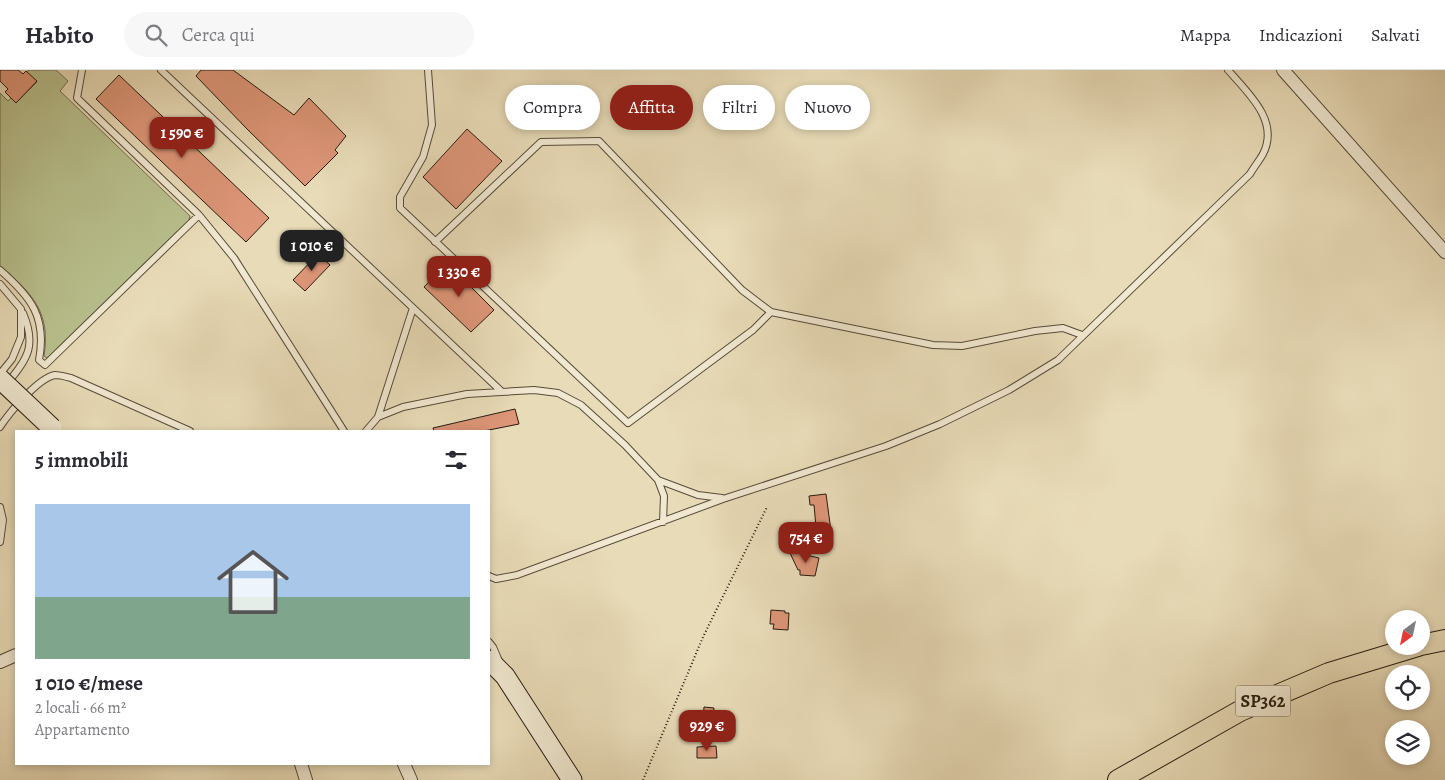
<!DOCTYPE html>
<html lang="it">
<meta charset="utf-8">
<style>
:root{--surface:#fff;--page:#f7f7f7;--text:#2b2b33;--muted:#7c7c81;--line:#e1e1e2;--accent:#8f2418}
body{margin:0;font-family:Alegreya,serif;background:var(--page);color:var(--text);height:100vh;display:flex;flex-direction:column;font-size:19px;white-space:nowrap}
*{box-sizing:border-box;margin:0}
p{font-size:16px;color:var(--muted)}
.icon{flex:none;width:28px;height:28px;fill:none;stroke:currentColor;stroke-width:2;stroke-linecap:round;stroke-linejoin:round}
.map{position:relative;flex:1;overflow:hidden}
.details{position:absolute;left:15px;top:360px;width:475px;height:335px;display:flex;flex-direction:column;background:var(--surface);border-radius:0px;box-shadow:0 2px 8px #0003}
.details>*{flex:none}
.banner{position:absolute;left:505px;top:15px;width:475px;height:45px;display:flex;gap:10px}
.needle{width:32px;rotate:213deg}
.tools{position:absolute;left:1385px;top:540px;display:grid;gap:10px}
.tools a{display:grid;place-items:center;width:45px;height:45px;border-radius:50%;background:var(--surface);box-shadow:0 2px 8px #0003;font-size:25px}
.price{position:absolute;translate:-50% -42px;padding:0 11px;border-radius:10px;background:var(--accent);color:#fff;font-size:16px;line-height:32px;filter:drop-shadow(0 1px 2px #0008)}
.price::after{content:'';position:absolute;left:50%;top:30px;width:15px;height:11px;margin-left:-8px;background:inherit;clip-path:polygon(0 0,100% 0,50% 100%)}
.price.active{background:#222;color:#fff}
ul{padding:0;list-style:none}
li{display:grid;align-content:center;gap:10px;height:265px;padding:0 20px}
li+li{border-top:1px solid var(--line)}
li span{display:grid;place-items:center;height:155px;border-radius:0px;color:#555}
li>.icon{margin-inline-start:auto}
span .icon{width:90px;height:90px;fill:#fffc;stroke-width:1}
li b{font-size:21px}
h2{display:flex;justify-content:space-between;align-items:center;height:60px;padding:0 20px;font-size:21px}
.chip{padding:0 18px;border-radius:22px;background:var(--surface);box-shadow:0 2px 8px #0003;font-size:18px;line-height:45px}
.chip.active{background:var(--accent);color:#fff}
header{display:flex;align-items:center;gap:30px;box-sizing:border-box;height:70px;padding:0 25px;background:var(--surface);border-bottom:1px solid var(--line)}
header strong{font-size:24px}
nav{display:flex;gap:28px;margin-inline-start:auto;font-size:18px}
.search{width:350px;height:45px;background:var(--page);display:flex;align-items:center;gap:12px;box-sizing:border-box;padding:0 18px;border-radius:28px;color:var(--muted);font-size:19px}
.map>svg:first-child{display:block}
</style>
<header>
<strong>Habito</strong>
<div class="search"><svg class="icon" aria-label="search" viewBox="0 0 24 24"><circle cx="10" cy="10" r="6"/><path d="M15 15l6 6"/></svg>Cerca qui</div>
<nav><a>Mappa</a><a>Indicazioni</a><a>Salvati</a></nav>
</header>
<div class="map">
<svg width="1445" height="710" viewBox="0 0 1445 710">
<rect width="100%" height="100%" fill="#e8dbb7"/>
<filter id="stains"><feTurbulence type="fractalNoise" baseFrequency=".004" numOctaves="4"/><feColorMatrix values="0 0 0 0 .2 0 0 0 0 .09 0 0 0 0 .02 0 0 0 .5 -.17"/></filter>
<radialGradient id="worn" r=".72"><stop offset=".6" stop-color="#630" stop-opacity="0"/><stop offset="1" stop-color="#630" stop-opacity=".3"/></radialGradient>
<!-- green -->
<path fill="#b8c08d" stroke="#706e4e" d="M29,0H56L68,11L60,21L190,146L189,150L47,288L44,286C51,242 32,223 0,196V23L8,31L11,28L16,33L37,12L27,2Z"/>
<!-- building -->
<path fill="#dd9678" stroke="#271b10" d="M0,0H18L23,4L26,1L37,11L16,33L5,22L8,19L0,11Z
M201,0H233L294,45L309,28L346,66L335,80L338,83L305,116L247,59L196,6Z
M119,5L269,148L246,172L96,29Z
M467,59L502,91L456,139L423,107Z
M318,184L330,195L305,221L293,210Z
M447,193L494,240L471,262L424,217Z
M515,339L519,354L484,361H434L433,358Z
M826,424L831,461L818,462V457H816L814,435H810L809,426Z
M790,483H806V485L819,488L815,506L800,505V500H798Z
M771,540L785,541V543H789L788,560L773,559L774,554H770Z
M704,637L714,638L713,650L703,649Z
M716,676L717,688H697V677Z"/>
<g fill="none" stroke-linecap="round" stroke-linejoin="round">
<!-- service casing -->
<g stroke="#574b3a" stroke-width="8">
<path id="service" d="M82,0L77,28L199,145L234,188L344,361
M161,0L501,321
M428,0L432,55L423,87L400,127V138L628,353L753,260L771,242
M435,172L541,72L599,71L742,220L771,242L933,275L962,276L1035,261L1063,258L1082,265
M0,200C31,227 47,247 39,290L45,295L199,145
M0,214L21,239V267L12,289L0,304
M8,312C29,288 36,274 23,243
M378,347L413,238
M0,357C9,343 38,308 55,305C60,305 67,307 71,308L190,361
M366,361L378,347L403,337L467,324L534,320L558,323L581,335L625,375L658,410L664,426L663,452
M658,410L698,425L722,428
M0,437L3,450L0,472
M489,506L496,509L517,505L723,429L886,376L940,354L1009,320L1058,290L1250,104C1254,97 1259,91 1263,84C1280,51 1248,23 1228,0
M489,572L493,577L499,591"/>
</g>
<!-- minor casing -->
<g stroke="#574b3a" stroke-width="14">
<path id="minor" d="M1283,0L1445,182
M0,592L16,585
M301,694L306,710
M404,694L411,710"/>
</g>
<!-- secondary casing -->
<g stroke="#271b10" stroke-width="21">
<path id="secondary" d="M489,590L505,606L572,710"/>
</g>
<!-- primary casing -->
<g stroke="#271b10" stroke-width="22">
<path id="primary" d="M1421,575L1445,570
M1118,710L1240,641L1329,603L1418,576"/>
</g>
<!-- path -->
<path stroke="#271b10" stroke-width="2" stroke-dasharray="1 2.5" stroke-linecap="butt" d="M643,710L703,567L767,437"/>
<!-- service -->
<use href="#service" stroke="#f0e8d0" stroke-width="6"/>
<!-- minor -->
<use href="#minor" stroke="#f0e8d0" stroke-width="12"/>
<!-- secondary -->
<use href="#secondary" stroke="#f0e8d0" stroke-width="19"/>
<!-- primary -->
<use href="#primary" stroke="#e8dbb7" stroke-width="20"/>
<!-- secondary-bridge casing -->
<g stroke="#271b10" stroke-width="21" stroke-linecap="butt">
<path id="secondary-bridge" d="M0,309L52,358"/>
</g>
<!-- secondary-bridge -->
<use href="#secondary-bridge" stroke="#f0e8d0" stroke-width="19"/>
</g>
<g text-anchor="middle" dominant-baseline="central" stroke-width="5" stroke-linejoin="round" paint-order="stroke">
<!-- shield labels -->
<rect fill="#f0e8d0" stroke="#63584a" stroke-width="1" x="1235.5" y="615.5" width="55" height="31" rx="4"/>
<g font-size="18" font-weight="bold" fill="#271b10">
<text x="1263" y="631">SP362</text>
</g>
</g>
<rect width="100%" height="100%" filter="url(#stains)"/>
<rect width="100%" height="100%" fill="url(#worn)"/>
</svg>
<div class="tools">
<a><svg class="needle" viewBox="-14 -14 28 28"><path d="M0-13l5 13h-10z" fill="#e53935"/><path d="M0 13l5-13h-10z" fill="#7c7c81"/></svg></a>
<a><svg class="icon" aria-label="locate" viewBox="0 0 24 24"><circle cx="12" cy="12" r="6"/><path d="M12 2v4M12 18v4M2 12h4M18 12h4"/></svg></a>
<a><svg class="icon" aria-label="layers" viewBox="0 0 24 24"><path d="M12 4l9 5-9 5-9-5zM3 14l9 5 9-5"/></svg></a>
</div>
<b class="price" style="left:182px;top:89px">1 590 €</b>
<b class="price active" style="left:312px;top:202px">1 010 €</b>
<b class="price" style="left:459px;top:228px">1 330 €</b>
<b class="price" style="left:806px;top:494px">754 €</b>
<b class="price" style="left:707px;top:682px">929 €</b>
<div class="banner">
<a class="chip">Compra</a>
<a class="chip active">Affitta</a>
<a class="chip">Filtri</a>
<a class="chip">Nuovo</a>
</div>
<section class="details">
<h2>5 immobili<svg class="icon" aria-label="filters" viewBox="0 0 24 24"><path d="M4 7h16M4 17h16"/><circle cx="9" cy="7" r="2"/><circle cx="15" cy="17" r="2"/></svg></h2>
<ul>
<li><span style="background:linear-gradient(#a9c7e8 60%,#7fa58c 0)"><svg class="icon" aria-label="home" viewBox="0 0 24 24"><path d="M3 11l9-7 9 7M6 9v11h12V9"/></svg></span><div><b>1 010 €/mese</b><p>2 locali · 66 m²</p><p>Appartamento</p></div></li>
</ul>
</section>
</div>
